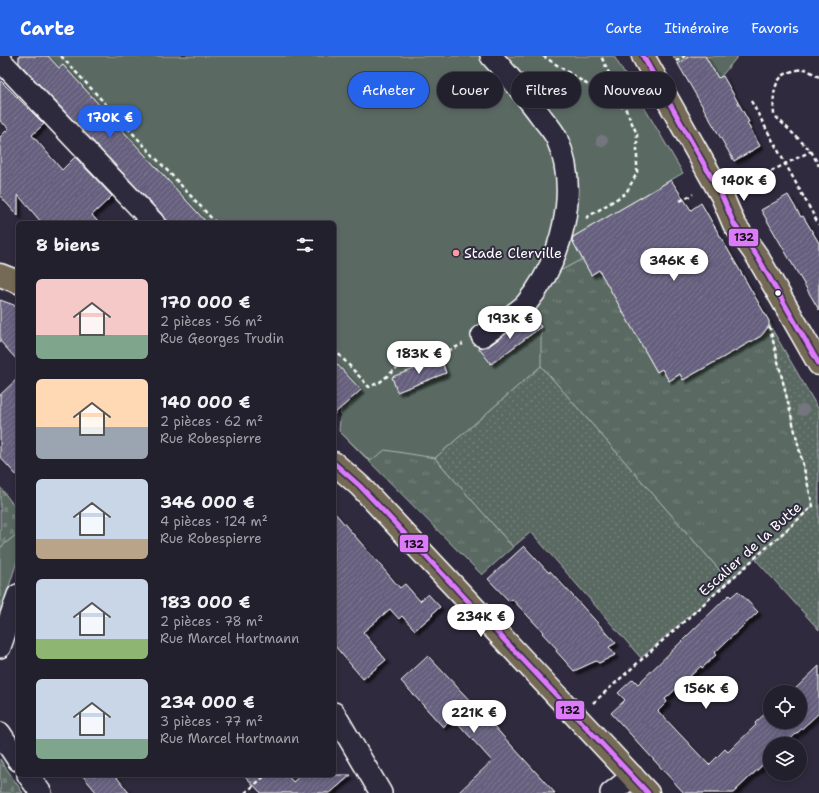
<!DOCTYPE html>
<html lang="fr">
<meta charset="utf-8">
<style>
:root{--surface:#23202e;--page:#2b2836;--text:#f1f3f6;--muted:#a3a3aa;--line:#403e4a;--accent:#2563eb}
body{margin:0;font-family:"Shantell Sans",sans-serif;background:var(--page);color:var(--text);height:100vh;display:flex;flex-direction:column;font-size:15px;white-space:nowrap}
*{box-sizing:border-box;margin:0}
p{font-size:13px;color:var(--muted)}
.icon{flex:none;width:22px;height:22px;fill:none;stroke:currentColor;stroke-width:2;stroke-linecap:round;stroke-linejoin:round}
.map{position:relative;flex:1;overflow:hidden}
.details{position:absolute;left:16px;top:165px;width:320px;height:556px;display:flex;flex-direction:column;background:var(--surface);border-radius:6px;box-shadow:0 2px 6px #0003,0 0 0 1px var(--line)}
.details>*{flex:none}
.top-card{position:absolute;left:348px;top:16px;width:380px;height:36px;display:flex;gap:8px}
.fabs{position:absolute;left:763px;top:629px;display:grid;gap:8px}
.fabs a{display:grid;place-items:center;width:44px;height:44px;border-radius:50%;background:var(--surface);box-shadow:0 2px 6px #0003,0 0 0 1px var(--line);font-size:20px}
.price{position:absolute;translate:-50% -34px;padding:0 9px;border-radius:14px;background:#fff;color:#222;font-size:13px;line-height:26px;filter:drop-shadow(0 1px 2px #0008)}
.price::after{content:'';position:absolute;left:50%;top:24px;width:12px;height:9px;margin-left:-6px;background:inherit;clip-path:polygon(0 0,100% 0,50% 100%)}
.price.on{background:var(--accent);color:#fff}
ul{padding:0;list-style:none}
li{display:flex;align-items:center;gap:12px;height:100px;padding:0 20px}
li span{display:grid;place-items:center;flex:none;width:112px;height:80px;border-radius:6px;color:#555}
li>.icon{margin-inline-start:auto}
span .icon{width:48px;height:48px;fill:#fffc;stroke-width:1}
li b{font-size:17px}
h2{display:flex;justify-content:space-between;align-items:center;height:48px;padding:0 20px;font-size:17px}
.tag{padding:0 14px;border-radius:18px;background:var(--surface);box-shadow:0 2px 6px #0003,0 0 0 1px var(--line);font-size:14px;line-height:36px}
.tag.on{background:var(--accent);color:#fff}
header{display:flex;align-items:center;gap:24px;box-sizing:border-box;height:56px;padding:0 20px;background:var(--accent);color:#fff}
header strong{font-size:19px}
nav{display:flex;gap:22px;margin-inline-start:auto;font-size:14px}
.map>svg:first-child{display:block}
</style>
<header>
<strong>Carte</strong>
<nav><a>Carte</a><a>Itinéraire</a><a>Favoris</a></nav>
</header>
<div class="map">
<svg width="819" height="737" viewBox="0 0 819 737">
<defs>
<pattern id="grass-tufts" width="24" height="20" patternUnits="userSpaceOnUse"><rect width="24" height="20" fill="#5a6b63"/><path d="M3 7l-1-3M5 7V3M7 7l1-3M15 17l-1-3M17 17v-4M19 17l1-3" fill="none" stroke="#73817a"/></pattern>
<pattern id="cemetery-stones" width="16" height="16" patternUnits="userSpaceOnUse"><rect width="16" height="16" fill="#5a6b63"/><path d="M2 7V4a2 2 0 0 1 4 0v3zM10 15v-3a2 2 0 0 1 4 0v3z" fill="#73817a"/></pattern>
<pattern id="park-dots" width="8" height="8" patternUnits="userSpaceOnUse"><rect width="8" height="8" fill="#5a6b63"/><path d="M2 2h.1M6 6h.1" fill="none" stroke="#73817a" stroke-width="1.8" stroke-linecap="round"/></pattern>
<pattern id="building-hatch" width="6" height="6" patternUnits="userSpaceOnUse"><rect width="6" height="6" fill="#66617e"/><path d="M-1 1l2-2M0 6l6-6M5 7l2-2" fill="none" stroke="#7d7991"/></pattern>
<filter id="shadow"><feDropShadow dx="3.5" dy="3.5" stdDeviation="1" flood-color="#0009"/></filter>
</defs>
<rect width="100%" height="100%" fill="#2f2a3d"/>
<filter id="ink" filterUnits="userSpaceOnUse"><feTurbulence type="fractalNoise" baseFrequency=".025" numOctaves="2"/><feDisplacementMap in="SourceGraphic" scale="8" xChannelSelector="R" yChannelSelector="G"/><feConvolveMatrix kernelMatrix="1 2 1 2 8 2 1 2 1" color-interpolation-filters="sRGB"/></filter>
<g filter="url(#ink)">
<!-- grass -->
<path fill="url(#grass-tufts)" stroke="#acb5b1" d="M582,203L591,218L599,214L657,316L662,313L669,325L680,319L684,324L764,278L761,273L771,268L813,450L729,525L541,310L435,402L513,491L482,519L339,375L541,271L527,252L558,216Z"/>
<!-- cemetery -->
<path fill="url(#cemetery-stones)" stroke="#acb5b1" d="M0,431L18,455V477L0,492Z
M0,703L23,737H0Z"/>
<!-- park -->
<path fill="url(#park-dots)" stroke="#acb5b1" d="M769,268L819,354V574L756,504L813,450Z
M541,310L729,525L641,602L531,476L513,491L435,402Z"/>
<!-- garden -->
<path fill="#5a6b63" stroke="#acb5b1" d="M19,0H614L683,117L571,182L582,203L558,216L546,240L527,252L541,271V310L435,402L385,394L370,405L339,375L341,352L334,344V167H170L19,5Z
M673,0H690L678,8Z
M705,0H738L719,23Z
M18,477V502L0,559V492Z"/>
<!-- building -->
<path fill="url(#building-hatch)" stroke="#fff" filter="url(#shadow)" d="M19,0H48L59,12L63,9L207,167H170L19,7Z
M690,0H705L718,22L723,20L749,66L747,67L760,90L734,105L678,8Z
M0,24L44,68L32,79L62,114L75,101L112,140L92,159L99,167H42L18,139V160L0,140V81L9,72L0,65Z
M671,124L691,154L701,147L769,265V270L761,280L683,324L680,318L669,325L662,313L657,316L599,214L591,219L572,184L573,181Z
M788,139L801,161L803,160L819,187V254L761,154Z
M0,244L14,249L18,254V305L0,285Z
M532,259L541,271L491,308L478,291L489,290Z
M441,303L446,317L397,336L392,321Z
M334,305L361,334L334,358Z
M18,322V421L0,401V339Z
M334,456L400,532L405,528L420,545L428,538L440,551L432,558L433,559L415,574L402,560L399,563L390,553L363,576L386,604L363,623L334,589Z
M524,490L549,517L550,515L616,587L609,591L615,599L599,607L596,605L574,615L556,595L557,593L542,577L543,576L512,543L509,545L488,523Z
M738,535L758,556L714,597L716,599L702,612L701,610L665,643L667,646L658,655L709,709L725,693L728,696L756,669L755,667L768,655L770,657V666H800V636H792L819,610V657L785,688H770V702L733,737H684L611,657L625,644L618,637L633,623L638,628L729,539L731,541Z
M428,600L491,667L555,737H458L492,705L453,662L443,671L401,625Z
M82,719H115L129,737H97Z
M244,719H287L293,726L301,719H351L330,737H261Z"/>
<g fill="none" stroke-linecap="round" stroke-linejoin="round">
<!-- minor casing -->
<g stroke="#fff" stroke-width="24">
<path id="minor" d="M0,4L154,167
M482,280C495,271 515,259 526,248C562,205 580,135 557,83C554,76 548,69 543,63C527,41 509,20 491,0
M0,591L18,539
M334,657L381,737
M0,677L18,704
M28,719L41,737
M611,737L633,720"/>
</g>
<!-- major casing -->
<g stroke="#fff" stroke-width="25">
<path id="major" d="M643,0L722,140L734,168L757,200L819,308
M0,219L18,226
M334,407L360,430L648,737"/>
</g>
<!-- path -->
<path stroke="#fff" stroke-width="2.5" stroke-dasharray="4 3" stroke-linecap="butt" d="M61,0L216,167
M543,0L627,54
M676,5L685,0
M819,21C815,19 810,15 805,13C802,13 796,14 793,15C772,20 773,41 774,59L811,95L819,110
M751,45L819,169
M740,131L811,95
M680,145L693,138
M586,162L626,137L637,117V78L601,0
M334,293L369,331L380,326L397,312L419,303L443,297L463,288
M593,647L813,450L769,268
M245,737L266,719"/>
<!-- minor -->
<use href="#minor" stroke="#2f2a3d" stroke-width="21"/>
<!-- major -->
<use href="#major" stroke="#746b55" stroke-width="22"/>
<!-- bus-1 casing -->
<g stroke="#2f2a3d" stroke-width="8">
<path id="bus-1" d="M643,0L722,140L734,168L757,200L819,308
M334,407L360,430L648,737"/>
</g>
<!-- bus-1 -->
<use href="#bus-1" stroke="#dc7af9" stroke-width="5"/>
</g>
<!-- trees -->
<g fill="#74767d">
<circle cx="602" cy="85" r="6"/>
<circle cx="803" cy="354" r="6"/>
</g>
</g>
<!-- markers -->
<circle fill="#ff9aa2" stroke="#2f2a3d" stroke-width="1.5" cx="456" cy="197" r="4"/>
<circle fill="#fff" stroke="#2f2a3d" stroke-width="1.5" cx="778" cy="237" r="3.5"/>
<g text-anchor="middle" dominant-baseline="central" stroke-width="4" stroke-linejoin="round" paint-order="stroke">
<!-- poi labels -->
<g font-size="14" fill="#fff" stroke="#2f2a3d" text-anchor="start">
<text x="464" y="197">Stade Clerville</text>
</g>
<!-- street labels -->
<g font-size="14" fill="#fff" stroke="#2f2a3d">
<text transform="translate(750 493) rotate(-42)">Escalier de la Butte</text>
</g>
</g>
<g stroke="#2f2a3d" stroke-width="1.5">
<rect x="728" y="172" width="31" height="19" rx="4" fill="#dc7af9"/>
<rect x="399" y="478" width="30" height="19" rx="4" fill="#dc7af9"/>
<rect x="555" y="644" width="30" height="20" rx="4" fill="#dc7af9"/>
</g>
<g font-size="11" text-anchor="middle" font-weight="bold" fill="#111">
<text x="744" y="185">132</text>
<text x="414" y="492">132</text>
<text x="570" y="658">132</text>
</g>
</svg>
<div class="fabs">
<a><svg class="icon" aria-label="locate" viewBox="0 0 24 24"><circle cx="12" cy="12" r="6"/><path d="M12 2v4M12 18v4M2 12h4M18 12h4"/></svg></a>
<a><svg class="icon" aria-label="layers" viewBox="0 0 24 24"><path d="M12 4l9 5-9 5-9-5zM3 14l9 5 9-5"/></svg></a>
</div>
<b class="price on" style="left:110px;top:83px">170K €</b>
<b class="price" style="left:744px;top:146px">140K €</b>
<b class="price" style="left:674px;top:226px">346K €</b>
<b class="price" style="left:510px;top:284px">193K €</b>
<b class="price" style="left:419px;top:319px">183K €</b>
<b class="price" style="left:481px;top:582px">234K €</b>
<b class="price" style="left:706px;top:654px">156K €</b>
<b class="price" style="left:474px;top:678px">221K €</b>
<div class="top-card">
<a class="tag on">Acheter</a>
<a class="tag">Louer</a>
<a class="tag">Filtres</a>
<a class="tag">Nouveau</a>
</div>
<section class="details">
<h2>8 biens<svg class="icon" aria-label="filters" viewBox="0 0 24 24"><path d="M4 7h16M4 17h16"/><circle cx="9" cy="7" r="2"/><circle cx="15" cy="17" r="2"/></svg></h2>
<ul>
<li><span style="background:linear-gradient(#f6c9c9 70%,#7fa58c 0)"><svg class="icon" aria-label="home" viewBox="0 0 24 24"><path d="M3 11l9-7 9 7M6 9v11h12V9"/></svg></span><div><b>170 000 €</b><p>2 pièces · 56 m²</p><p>Rue Georges Trudin</p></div></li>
<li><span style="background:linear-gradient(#ffd9b3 60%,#9aa5b1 0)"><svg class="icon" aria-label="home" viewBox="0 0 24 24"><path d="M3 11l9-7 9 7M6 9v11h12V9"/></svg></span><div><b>140 000 €</b><p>2 pièces · 62 m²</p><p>Rue Robespierre</p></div></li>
<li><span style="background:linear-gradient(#c9d6e8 75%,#b9a48a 0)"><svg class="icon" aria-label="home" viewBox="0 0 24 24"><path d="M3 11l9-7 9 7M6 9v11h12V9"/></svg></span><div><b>346 000 €</b><p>4 pièces · 124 m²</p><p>Rue Robespierre</p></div></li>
<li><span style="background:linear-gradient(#c9d6e8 75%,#8fb573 0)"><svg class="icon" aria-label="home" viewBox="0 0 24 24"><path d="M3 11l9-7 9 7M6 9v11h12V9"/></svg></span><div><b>183 000 €</b><p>2 pièces · 78 m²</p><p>Rue Marcel Hartmann</p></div></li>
<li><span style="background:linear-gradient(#c9d6e8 75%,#7fa58c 0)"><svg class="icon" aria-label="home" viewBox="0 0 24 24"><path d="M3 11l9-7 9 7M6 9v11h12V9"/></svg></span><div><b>234 000 €</b><p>3 pièces · 77 m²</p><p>Rue Marcel Hartmann</p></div></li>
</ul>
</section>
</div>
